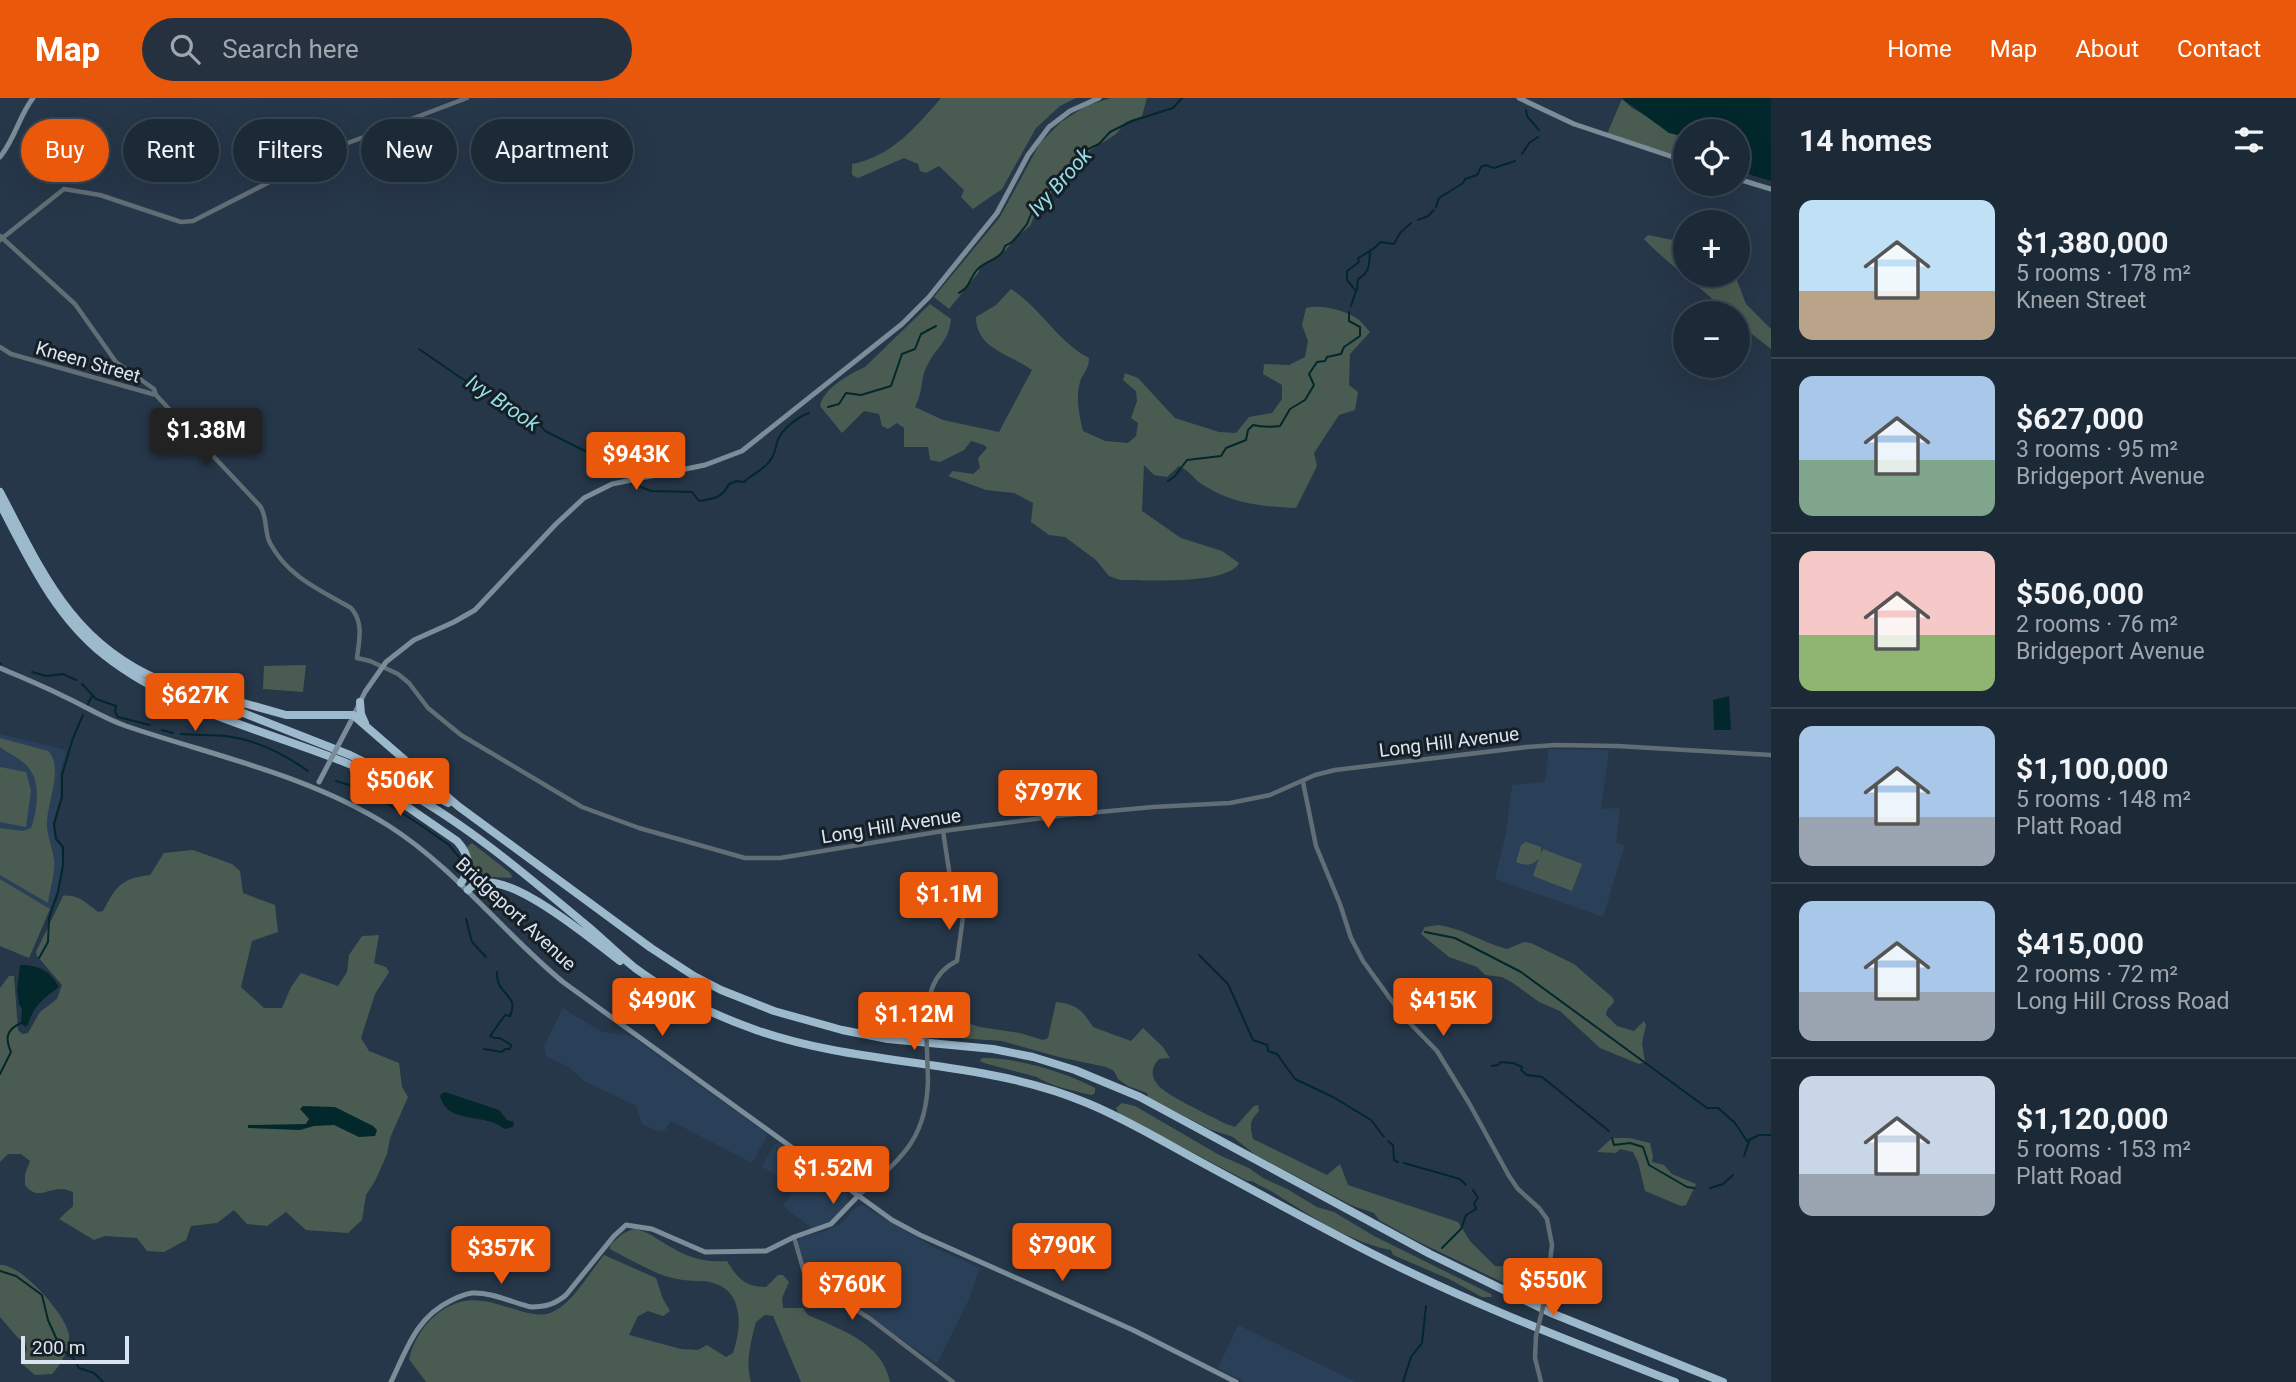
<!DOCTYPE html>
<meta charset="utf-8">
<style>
:root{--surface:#1c2937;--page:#25313f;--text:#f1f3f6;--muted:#a0a6ad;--line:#3a4552;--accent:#ea580c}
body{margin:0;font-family:Roboto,sans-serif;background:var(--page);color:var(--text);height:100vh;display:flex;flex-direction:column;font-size:26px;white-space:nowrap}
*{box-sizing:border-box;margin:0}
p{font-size:23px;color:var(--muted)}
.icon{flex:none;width:38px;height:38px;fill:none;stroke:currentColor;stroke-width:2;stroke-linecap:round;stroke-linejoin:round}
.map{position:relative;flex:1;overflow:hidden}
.side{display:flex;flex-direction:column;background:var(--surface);width:525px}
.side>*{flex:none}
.hud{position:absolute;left:21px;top:21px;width:665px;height:63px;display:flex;gap:14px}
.controls{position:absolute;left:1673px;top:21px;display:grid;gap:14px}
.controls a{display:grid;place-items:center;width:77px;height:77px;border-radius:50%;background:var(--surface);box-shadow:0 7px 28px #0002,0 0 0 2px var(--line);font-size:35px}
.scale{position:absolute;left:21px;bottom:18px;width:108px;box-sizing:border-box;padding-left:7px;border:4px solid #dbe5f1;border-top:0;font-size:19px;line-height:24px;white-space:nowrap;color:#dbe5f1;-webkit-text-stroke:5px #161e26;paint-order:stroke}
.price{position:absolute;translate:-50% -60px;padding:0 16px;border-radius:7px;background:var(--accent);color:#fff;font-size:23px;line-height:46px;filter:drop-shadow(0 2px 4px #0008)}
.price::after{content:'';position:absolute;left:50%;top:42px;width:21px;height:16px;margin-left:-10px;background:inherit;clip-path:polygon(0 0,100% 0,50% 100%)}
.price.selected{background:#222;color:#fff}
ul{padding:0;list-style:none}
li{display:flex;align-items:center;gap:21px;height:175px;padding:0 28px}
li+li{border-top:2px solid var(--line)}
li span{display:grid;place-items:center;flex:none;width:196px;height:140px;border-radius:14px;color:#555}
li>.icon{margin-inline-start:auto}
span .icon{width:84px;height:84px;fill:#fffc;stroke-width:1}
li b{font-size:30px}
h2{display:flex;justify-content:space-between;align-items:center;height:84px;padding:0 28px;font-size:30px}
.tag{padding:0 24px;border-radius:32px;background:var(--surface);box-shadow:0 7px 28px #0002,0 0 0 2px var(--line);font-size:24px;line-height:63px}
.tag.selected{background:var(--accent);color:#fff}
header{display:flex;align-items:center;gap:42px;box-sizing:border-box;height:98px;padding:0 35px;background:var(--accent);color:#fff}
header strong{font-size:33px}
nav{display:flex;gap:38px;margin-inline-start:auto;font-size:24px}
.search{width:490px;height:63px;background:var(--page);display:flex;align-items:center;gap:18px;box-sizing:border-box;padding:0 24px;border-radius:38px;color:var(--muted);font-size:26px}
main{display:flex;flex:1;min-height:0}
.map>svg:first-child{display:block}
</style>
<header>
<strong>Map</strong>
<div class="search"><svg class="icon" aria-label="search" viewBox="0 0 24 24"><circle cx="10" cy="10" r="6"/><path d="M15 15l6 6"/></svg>Search here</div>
<nav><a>Home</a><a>Map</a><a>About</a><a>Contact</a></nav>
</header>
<main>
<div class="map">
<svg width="1771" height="1284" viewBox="0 0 1771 1284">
<rect width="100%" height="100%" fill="#263749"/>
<!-- built -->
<path fill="#2a4058" d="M0,636L66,652L60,676V699L53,724L55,741L61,749L62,767L57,793L50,811L0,781Z
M1549,651L1609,652L1601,711L1620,710L1616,745L1625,747L1603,819L1495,781L1506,735L1512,687L1545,684Z
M563,910L602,934L627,937L635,941L766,1035L767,1038L752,1065L671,1023L665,1032L657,1033L642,1026L636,1008L586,984L568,969L546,958L544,948Z
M779,1045L847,1096L848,1105L842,1114L826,1126L811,1130L783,1108L794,1091L762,1068L775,1046Z
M862,1107L931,1148L980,1170L968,1203L937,1266L867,1217L815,1184L807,1177L798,1145L800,1139L825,1133L842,1125L855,1110Z
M1238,1227L1356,1284H1244L1218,1270Z"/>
<!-- green -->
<path fill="#4a5c51" d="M941,0H1076L1060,8L1036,30L1002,91L973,111L961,99L964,92L939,68L926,75L920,73L918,66L904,60L858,80L852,77V66C891,59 916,29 941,0Z
M1111,0H1147L1142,18L1126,24L1116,36L1085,56L1038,110L1030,128L1015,140L1006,152L979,169V174L949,211L934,199L1000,119L1040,45L1061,24L1086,8Z
M1622,1L1632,10L1685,39V63L1607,36Z
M1648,137L1673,142L1685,149V177H1735L1746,206L1771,231V251L1738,225V215H1728C1701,189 1670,168 1644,141Z
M1011,191C1041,210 1057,243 1089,260C1088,272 1086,271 1081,281C1075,296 1079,317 1083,333L1105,343L1128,345L1136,338L1138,325L1131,320L1137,303L1136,293L1123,282L1125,275L1138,280L1175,320L1219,334L1236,335L1249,319L1272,315L1282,301V287L1263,276L1264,266L1289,267L1305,259L1308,243L1302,227L1306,210C1320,206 1345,212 1358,221C1362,224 1366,230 1370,234L1350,256L1349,287L1358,294L1355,312L1339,317L1314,355L1317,368L1296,410C1259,408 1232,406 1200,385C1192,379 1190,373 1179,368L1167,379L1154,377L1144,367L1142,413L1181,440L1222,453L1239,465C1229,487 1143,482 1120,482L1109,478L1096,462L1065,439L1049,437L1031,424L1033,405L1014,395L986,392L948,378L953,373L973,376L980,370L978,360L987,350L984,347L971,343L964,352L940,364L930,362L928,349H904V330L897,325L888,331L882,328L879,316L864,313L842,335L820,308C823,291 849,276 865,269L930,206L951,221C949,244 937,248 928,266C920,279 924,292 915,309L943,322L999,334L1032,272C1010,256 976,251 976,219L996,207Z
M306,567L303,594L263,591L264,568Z
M0,640L48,653C65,670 45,708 47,729C48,743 56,757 54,772C53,783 49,795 48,805L0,777V730L23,733L31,730C38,711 42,679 24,665C17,659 8,655 0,649Z
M0,669L26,674L31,692L26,729L0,724Z
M1526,744L1541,749V756L1543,751L1582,766L1572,793L1533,778L1539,760C1532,768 1526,768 1516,764L1521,747Z
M472,745L509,774L512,778L511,780L477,778L474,776L467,749Z
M193,752L232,766L240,773L243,795L275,807L278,834L252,843L241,889L264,910H282L291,889L301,875L338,888L347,874L349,857L362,838L379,837L374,865L386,869L389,874L375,896L361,940L369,953L399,965L402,989L408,999L390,1040L387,1056L375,1083L366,1097L362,1122L348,1135L306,1132L286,1114L267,1128L247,1126L234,1112L217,1125L191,1128L186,1142L164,1154L147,1153L137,1140L105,1138L94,1142L59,1121L73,1108V1094C69,1093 66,1091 62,1091C48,1090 37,1103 25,1087V1076L30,1063L21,1056H8L0,1064V890L9,878H14L18,932L22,936L28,935L40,914L57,901L62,887L37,858L36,854L63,798C76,795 88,806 98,814L103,813C116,789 121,780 150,777L164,755Z
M0,781L50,811L29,860L0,848Z
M1438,827C1463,830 1483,845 1507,851L1524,844L1531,845L1574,866L1613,900L1614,904L1607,912L1606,917L1617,928L1634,933L1644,923L1646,927L1642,945L1645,964L1639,966L1600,950L1560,913L1539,904L1513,885L1502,879L1485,877L1477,869L1449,859L1421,836L1425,829Z
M1056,904C1077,906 1083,913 1093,929L1131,943L1143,930L1163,949L1170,960L1159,961C1152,968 1150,977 1157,986C1163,996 1213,1019 1226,1026L1235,1029L1254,1008L1258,1007L1259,1013C1249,1023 1250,1028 1253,1041L1327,1077L1340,1066L1348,1087L1458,1124L1470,1143L1495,1168L1517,1169L1546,1181L1542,1200L1537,1201L1413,1141L1379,1122L1374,1115L1353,1108L1254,1056L1233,1039L1209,1031L1148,999L1147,995L1128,988L1118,981L1114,973L1106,969L1059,959L1002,943L930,938V922L934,920L961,923L980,929L1020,935L1043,942L1048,940Z
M982,960C1014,959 1066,974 1095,990V995L1092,997C1078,994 1047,987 1037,979L984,965L980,963Z
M1122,1005L1135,1008L1221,1058L1249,1070L1263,1080L1287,1091L1317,1109L1334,1114L1374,1138L1491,1196L1492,1199H1482L1449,1181L1393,1157L1391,1152C1352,1145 1310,1118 1276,1096C1268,1091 1260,1088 1252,1083H1247L1119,1016L1116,1010Z
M1612,1040H1630L1650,1045L1653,1058L1652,1064L1664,1067L1672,1076L1696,1086L1686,1107L1681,1108L1645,1093L1638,1064L1633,1054L1620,1051L1616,1055L1597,1054Z
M634,1131C645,1133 650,1136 659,1142C683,1157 698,1165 727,1163C737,1180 745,1189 766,1189L778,1177H783L789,1184L782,1200L783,1210H803L808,1217C841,1232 882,1244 890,1284H801L773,1218L765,1217L756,1224C751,1242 745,1266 751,1284H426L409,1261C413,1244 423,1227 437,1216C469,1192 490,1205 524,1214C532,1216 542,1218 550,1215C572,1207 589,1175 604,1157L656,1180L663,1201L670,1213L663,1218L648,1213L638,1218L629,1237L681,1251L698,1252L707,1247L726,1259L733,1255C743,1226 744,1186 702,1183C689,1183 678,1182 665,1178C646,1171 627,1160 610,1151V1148C617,1140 623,1134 634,1131Z
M0,1167C21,1165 67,1218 69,1237C70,1250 61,1267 52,1276L35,1277L21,1265L27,1251L25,1244L18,1240L0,1219Z"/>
<!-- water -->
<path fill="#02282c" d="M1621,0H1771V83L1738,73V33H1685V39L1669,35Z
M1729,598L1731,632H1714L1713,602Z
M20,867C38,867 50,872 59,889C44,900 33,908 28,927L25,929L21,925L22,911L19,906L17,892Z
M885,894L898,897L892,906L894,910H908L909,919L880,913L861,902L864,896Z
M445,994L499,1012L507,1022L514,1024L513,1029L504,1031C487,1014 446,1028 440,997Z
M303,1008L335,1009L373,1028L377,1032L375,1038L359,1039L334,1027L314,1028L300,1032L248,1030V1027L306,1026L309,1021L300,1011Z"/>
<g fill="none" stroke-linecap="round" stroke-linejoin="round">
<!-- stream -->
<path stroke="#02282c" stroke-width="2" d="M1526,12L1527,18L1539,32
M1522,56L1529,45L1538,39
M1436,109L1439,100L1463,85L1465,81L1477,77L1481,69L1485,67L1494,70L1515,63
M1418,122L1428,118L1434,112
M1357,192L1358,181C1371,174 1369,165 1370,152
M959,195C970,189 969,182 976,173C984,162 1001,163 1005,148L1012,144L1020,135L1027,126L1033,111L1044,101L1051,90L1071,72L1082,54L1099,46L1110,34L1132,23L1173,10L1182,0
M1351,208L1356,193L1347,182V173L1359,164L1358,160C1365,156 1376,151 1380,144L1394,146L1400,135L1411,125
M419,251L461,280L538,324L545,333L627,374
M828,309L839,306L846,295L861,297L891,288L902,256L915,251L921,236L936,228
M1168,383L1175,378L1187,362L1221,358L1226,350L1246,342L1248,332L1253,327C1261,329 1272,329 1280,328L1290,311L1305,302L1314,287L1309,276L1317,264L1325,263L1327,259L1341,256L1344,249L1360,238V229L1349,223V214
M638,388L651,393L692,394L699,403C714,401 722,400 729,386L737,383L744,384C751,377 763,372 769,364C775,357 775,352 777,344C781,332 797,319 809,315
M0,565L1,566
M32,574L46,578L63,576L76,582
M82,586L96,601L116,608L115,614L118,619L150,627
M87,608L92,598
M162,632L173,635
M181,636C196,637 211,637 226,638C257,642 284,656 308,673
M336,683L366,692L422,728L449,747L459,759
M466,821L472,844L486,859
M1425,834L1455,840L1521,874L1707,1010H1718L1735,1025L1747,1043L1759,1037H1771
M1199,857L1228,886L1253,942L1267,947L1268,953L1277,956L1295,981L1333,999L1371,1022L1384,1039
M39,860L48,844L49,820L58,794L63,767V749L56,741L54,726L62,699V677L73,640L83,617
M484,951L502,954L505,951H510L511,947L500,940H495L490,938L505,917L510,918C518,900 505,899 499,886C497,882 497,878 497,874
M1492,968L1498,967L1501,964L1513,965L1522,969L1521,972L1527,977L1542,979L1609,1033
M0,976L11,954C5,940 6,932 21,925
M1612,1040L1614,1047L1630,1045L1643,1049L1649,1067L1687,1089L1694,1090
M1388,1043L1393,1047L1394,1062L1398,1064
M1744,1058L1749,1043
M1404,1065L1460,1081L1466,1087
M1710,1090L1723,1086L1733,1077
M1442,1150L1461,1131L1466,1117L1476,1111L1474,1105L1478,1100L1473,1092
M0,1173L16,1178L42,1197L48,1222L61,1251L73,1260L79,1270L94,1275L103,1284
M1403,1284L1411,1259L1422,1245L1426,1208"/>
<!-- tertiary -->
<path stroke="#626e75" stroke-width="4.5" d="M0,138L75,206L116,264L154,291L156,297
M0,142L64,91L100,97L181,124L193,123L340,48L467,0
M0,249L11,256L156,297L260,408C268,420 264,434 270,445C288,479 320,492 351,510C364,524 359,543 357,560L370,563L398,576L409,585L428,610L461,637L582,709L639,730L745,760H780L943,733L1066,717L1153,709L1230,705L1270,697L1315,677L1335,672L1527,649L1556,647L1617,648L1771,657
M1303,684L1316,748L1340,806L1351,840L1363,863L1402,917L1437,953L1469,1005L1509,1078L1518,1091L1539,1110L1547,1121L1552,1147L1546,1196
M926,926C928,900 931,875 957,863L963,819L950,779L943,733
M857,1099C900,1061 927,1043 928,981
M794,1139L804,1174L810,1183L869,1220L953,1284
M1536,1238L1535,1260L1541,1284"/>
<!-- secondary -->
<path stroke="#7a8d99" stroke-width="5" d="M1519,0L1574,26L1685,63
M0,59C15,41 19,18 33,0
M1738,81L1771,91
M0,570C21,579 43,588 63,598C85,608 103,620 126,628C214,658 309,677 389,728C455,770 502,834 563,884L892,1122L920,1137L1133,1232L1236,1284
M350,625L365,594L386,564L414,542L454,524L475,512L556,426L584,400L612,386L705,367L742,353L902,226L929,199L997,115L1028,57L1049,29L1070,13L1099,0
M391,1284C407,1251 416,1219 452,1202C458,1199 465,1196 472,1195C492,1194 513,1205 531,1209C546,1209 555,1206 566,1197L614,1138L626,1127L652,1131L705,1154L766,1153L794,1139L831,1126L857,1099"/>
<!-- motorway -->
<path stroke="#9dbacd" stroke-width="8" d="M0,394C42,474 72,546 162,583
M0,406C29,461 54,517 104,557C191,626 309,639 404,692C472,730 532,782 591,831C606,844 620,858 635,870C671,897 714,917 756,932C864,970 981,960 1087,1005C1126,1021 1162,1043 1199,1063C1256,1094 1313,1125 1371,1155C1469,1205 1572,1244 1675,1284
M158,581L286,617H353L458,708L651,850L694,878L721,892L774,913L842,932L888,941L993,951L1033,959L1075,972L1140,999L1430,1156L1551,1215L1723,1284
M210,602L350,657L448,705
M360,604L361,616L365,625
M354,672L457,743C469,756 472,770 461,785
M468,792C496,758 595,845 620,863"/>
<!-- tertiary-bridge -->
<path stroke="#626e75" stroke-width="4.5" d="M926,926L928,981
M1536,1238L1546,1196"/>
<!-- secondary-bridge -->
<path stroke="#7a8d99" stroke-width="5" d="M319,684L350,625"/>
</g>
<g text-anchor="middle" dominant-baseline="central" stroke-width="6" stroke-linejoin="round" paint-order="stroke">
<!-- street labels -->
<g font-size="19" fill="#dbe5f1" stroke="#161e26">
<text transform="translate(88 264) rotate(16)">Kneen Street</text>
<text transform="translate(1449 644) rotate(-7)">Long Hill Avenue</text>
<text transform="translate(891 728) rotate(-9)">Long Hill Avenue</text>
<text transform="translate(516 816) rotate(43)">Bridgeport Avenue</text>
</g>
<!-- water labels -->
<g font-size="21" font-style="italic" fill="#95dde4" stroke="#161e26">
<text transform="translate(1060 84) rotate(-48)">Ivy Brook</text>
<text transform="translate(503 305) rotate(34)">Ivy Brook</text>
</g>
</g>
</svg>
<div class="controls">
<a><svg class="icon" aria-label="locate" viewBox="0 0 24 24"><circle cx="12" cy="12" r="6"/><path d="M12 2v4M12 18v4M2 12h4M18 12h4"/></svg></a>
<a>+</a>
<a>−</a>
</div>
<div class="scale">200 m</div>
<b class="price selected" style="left:206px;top:370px">$1.38M</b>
<b class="price" style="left:636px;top:394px">$943K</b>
<b class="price" style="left:195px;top:635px">$627K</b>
<b class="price" style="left:400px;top:720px">$506K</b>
<b class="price" style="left:1048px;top:732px">$797K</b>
<b class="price" style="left:949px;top:834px">$1.1M</b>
<b class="price" style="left:662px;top:940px">$490K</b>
<b class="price" style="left:1443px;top:940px">$415K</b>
<b class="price" style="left:914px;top:954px">$1.12M</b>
<b class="price" style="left:833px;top:1108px">$1.52M</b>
<b class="price" style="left:1062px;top:1185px">$790K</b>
<b class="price" style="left:501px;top:1188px">$357K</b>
<b class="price" style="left:1553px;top:1220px">$550K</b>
<b class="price" style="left:852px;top:1224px">$760K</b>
<div class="hud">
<a class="tag selected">Buy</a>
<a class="tag">Rent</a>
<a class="tag">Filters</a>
<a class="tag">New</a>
<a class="tag">Apartment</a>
</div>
</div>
<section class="side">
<h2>14 homes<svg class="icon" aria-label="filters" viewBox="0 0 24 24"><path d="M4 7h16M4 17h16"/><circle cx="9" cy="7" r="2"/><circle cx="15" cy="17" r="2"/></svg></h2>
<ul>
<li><span style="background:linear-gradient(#bfe0f5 65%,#b9a48a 0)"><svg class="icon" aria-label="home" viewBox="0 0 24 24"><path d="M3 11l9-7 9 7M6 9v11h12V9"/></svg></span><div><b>$1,380,000</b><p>5 rooms · 178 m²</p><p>Kneen Street</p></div></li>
<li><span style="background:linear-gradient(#a9c7e8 60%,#7fa58c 0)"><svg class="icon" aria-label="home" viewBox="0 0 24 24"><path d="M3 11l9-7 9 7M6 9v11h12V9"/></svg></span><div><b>$627,000</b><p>3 rooms · 95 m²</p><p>Bridgeport Avenue</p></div></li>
<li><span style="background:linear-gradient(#f6c9c9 60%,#8fb573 0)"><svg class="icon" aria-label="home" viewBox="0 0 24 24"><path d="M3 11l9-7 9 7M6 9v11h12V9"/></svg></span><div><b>$506,000</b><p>2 rooms · 76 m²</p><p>Bridgeport Avenue</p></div></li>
<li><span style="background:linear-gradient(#a9c7e8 65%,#9aa5b1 0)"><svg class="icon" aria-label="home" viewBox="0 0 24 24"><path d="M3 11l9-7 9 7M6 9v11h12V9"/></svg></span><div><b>$1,100,000</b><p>5 rooms · 148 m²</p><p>Platt Road</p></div></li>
<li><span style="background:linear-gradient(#a9c7e8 65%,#9aa5b1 0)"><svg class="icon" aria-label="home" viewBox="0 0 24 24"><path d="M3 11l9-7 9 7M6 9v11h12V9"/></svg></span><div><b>$415,000</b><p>2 rooms · 72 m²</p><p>Long Hill Cross Road</p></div></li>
<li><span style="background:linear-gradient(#c9d6e8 70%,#9aa5b1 0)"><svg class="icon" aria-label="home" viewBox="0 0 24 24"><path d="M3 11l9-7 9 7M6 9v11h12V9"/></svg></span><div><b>$1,120,000</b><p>5 rooms · 153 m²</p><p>Platt Road</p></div></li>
</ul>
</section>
</main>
